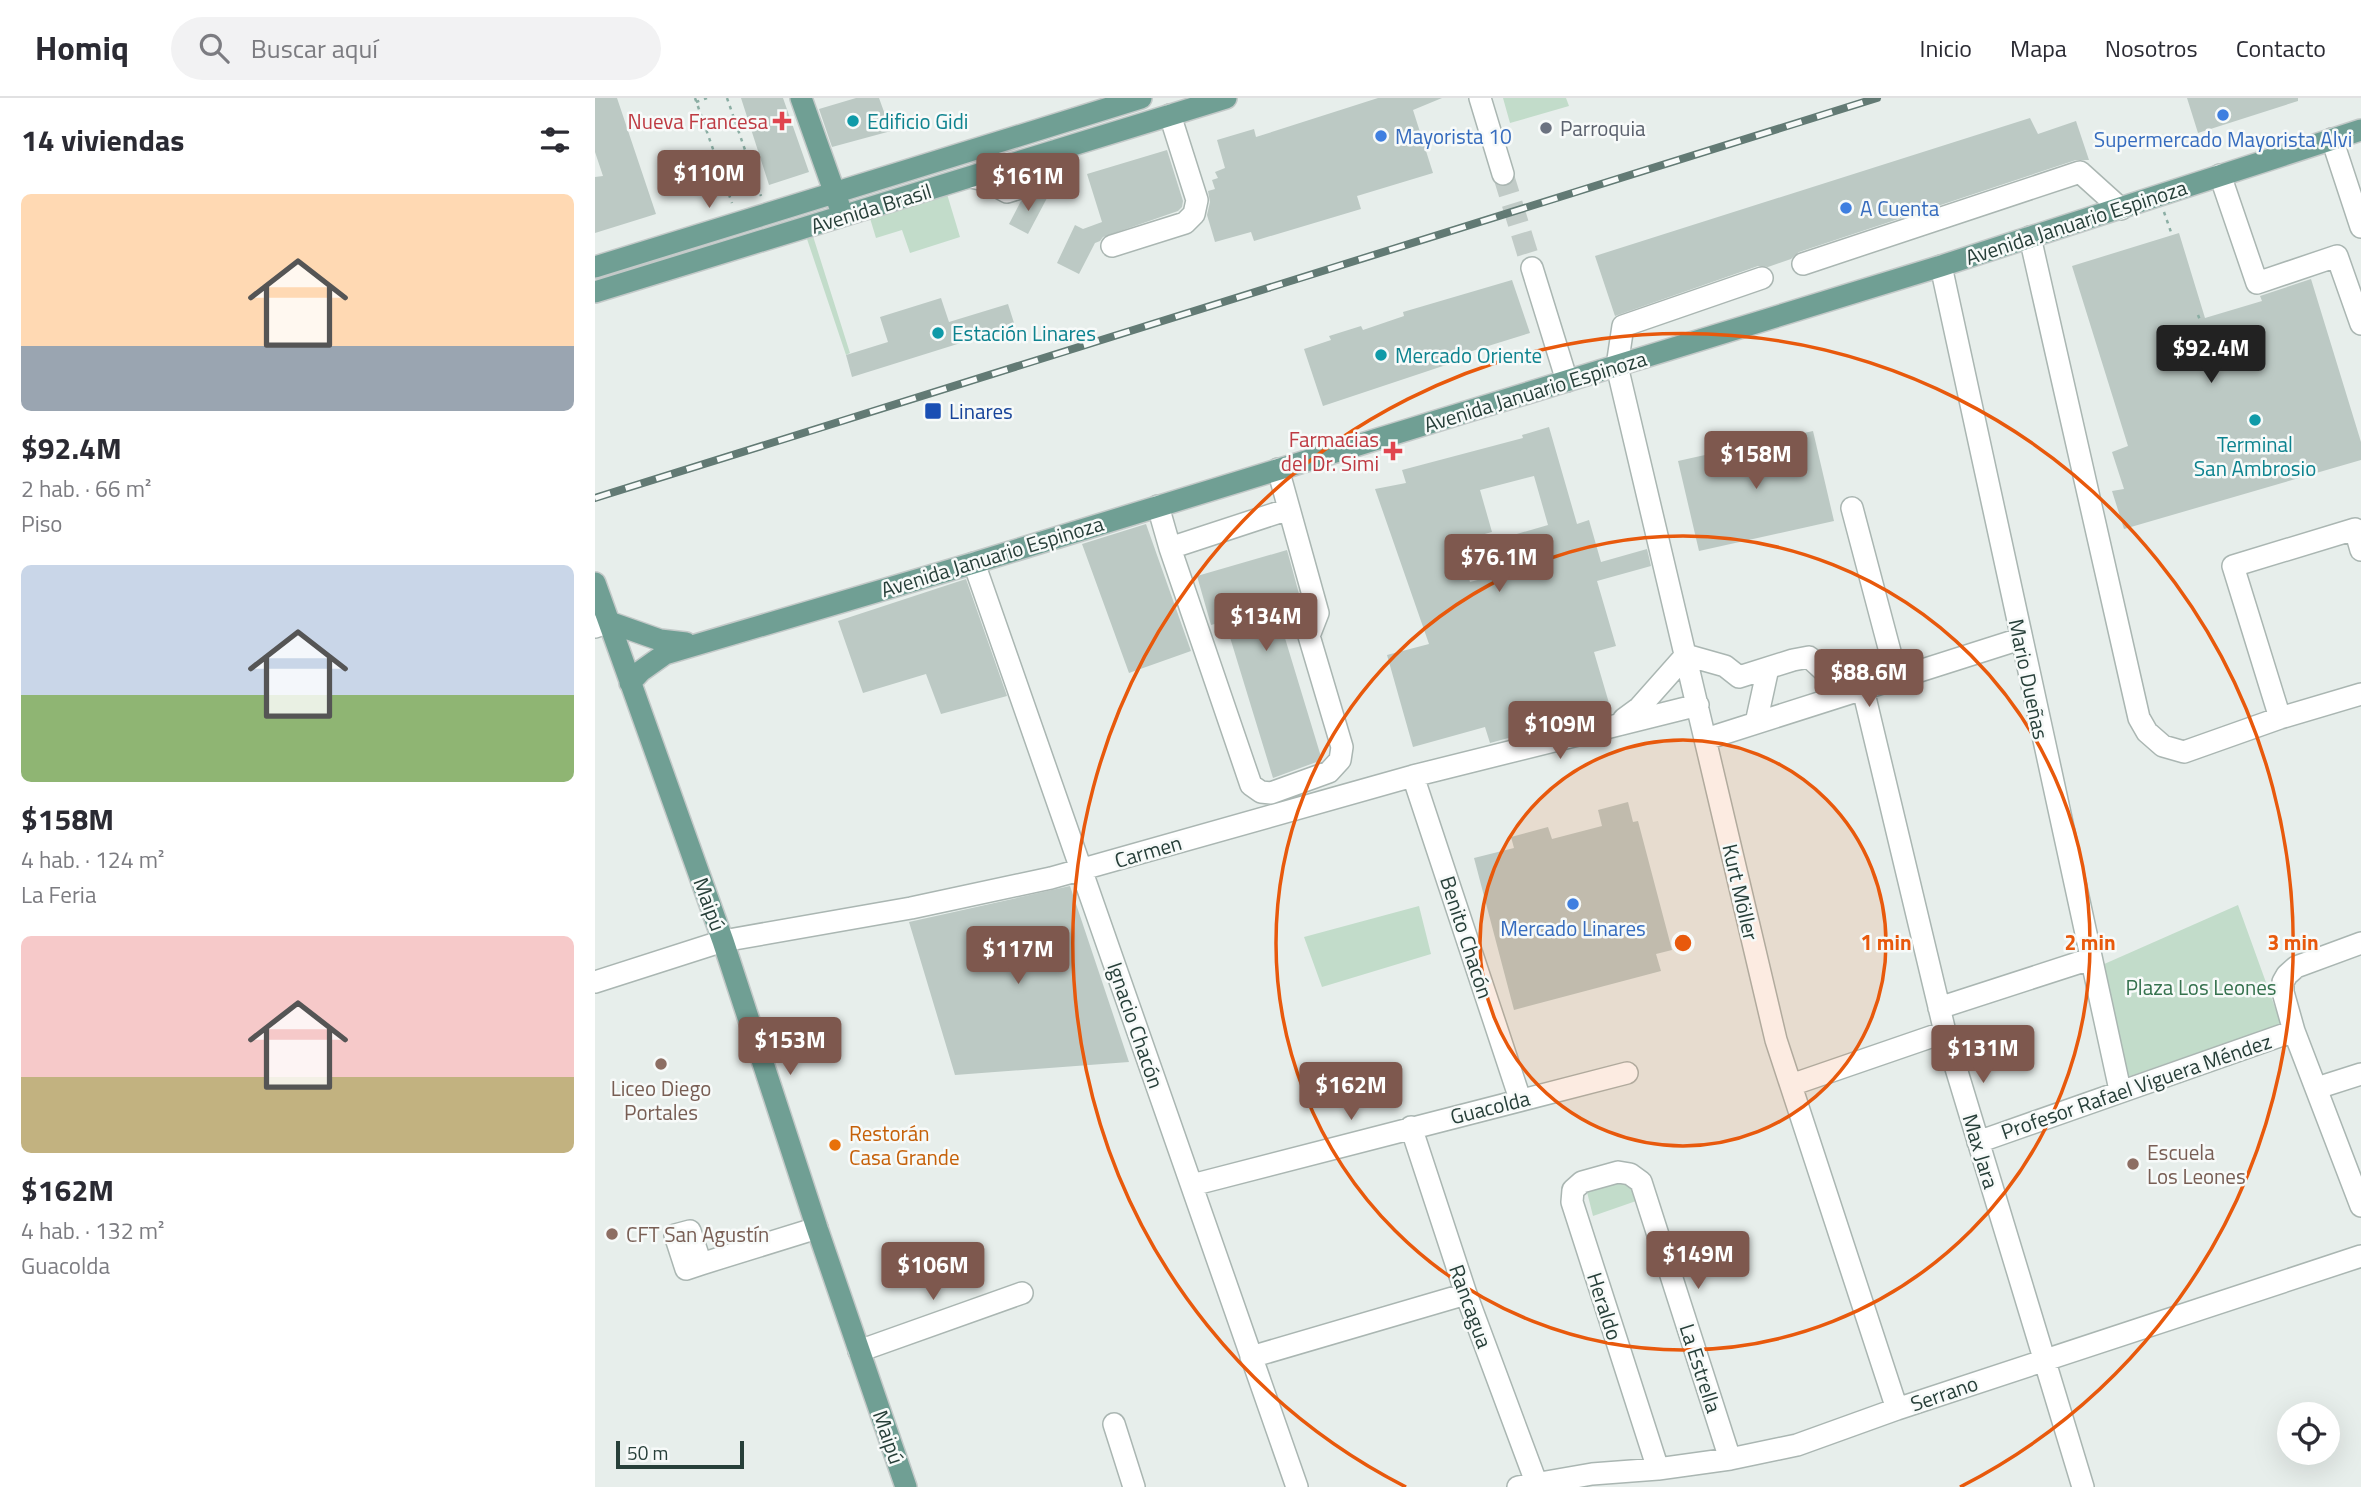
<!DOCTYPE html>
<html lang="es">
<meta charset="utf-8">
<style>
:root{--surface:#fff;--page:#f2f2f3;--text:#2b2b33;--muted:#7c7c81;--line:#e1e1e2;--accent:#7e584e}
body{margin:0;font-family:"Titillium Web",sans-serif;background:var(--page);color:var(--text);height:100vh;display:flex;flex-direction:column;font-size:26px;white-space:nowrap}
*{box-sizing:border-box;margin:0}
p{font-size:23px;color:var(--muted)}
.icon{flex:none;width:38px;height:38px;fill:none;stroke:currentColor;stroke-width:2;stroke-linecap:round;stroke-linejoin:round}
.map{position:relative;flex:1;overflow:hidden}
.details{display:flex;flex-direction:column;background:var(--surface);width:595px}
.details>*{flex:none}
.fabs{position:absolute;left:1682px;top:1304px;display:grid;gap:14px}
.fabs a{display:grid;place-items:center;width:63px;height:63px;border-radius:50%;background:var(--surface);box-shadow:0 7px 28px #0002;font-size:35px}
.scale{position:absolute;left:21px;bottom:18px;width:128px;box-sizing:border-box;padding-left:7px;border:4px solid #273f39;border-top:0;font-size:19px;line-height:24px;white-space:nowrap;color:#273f39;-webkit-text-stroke:5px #f7faf9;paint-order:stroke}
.price{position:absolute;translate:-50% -60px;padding:0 16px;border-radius:7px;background:var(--accent);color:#fff;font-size:23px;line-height:46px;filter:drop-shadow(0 2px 4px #0008)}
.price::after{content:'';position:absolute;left:50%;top:42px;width:21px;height:16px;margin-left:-10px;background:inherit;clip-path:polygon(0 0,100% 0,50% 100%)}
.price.selected{background:#222;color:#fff}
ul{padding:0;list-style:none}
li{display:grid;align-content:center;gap:14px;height:371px;padding:0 21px}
li span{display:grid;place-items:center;height:217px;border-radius:10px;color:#555}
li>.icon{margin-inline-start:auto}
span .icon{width:126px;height:126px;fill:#fffc;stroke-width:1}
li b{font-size:30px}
h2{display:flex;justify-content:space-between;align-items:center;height:84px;padding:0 21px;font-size:30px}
header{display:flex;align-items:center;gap:42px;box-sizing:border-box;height:98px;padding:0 35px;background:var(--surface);border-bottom:2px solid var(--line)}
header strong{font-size:33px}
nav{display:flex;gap:38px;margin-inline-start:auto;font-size:24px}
.search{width:490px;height:63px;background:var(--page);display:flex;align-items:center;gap:18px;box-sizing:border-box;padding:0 24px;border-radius:38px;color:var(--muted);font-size:26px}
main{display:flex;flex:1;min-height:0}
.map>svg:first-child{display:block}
</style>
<header>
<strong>Homiq</strong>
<div class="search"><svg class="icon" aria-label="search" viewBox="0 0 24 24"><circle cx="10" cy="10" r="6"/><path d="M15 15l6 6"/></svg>Buscar aquí</div>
<nav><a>Inicio</a><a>Mapa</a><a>Nosotros</a><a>Contacto</a></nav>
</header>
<main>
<section class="details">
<h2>14 viviendas<svg class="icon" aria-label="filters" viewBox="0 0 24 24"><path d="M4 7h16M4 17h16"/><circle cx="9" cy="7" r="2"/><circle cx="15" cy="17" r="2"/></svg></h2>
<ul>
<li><span style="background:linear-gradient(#ffd9b3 70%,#9aa5b1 0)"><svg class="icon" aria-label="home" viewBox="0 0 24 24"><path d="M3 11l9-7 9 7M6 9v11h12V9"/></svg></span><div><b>$92.4M</b><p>2 hab. · 66 m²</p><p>Piso</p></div></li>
<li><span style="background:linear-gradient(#c9d6e8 60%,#8fb573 0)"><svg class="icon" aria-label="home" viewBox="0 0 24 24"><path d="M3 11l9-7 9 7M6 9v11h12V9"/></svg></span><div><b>$158M</b><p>4 hab. · 124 m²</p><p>La Feria</p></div></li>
<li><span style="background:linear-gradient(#f6c9c9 65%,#c2b280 0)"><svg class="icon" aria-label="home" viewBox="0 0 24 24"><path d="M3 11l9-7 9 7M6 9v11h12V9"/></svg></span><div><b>$162M</b><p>4 hab. · 132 m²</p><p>Guacolda</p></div></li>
</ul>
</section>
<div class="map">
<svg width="1766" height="1389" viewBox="0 0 1766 1389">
<rect width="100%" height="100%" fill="#e7eeeb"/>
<!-- green -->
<path fill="#c2dcca" d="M908,0H971L974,8L915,25Z
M352,96L365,139L315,155L307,132L281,140L274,117Z
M217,135L255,255L251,257L211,138Z
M1643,807L1686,926L1532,979L1507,867Z
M824,808L836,856L727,889L709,839Z
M1035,1076L1044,1102L998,1118L990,1086Z"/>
<!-- building -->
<path fill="#bcc9c4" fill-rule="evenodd" d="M0,0H22L61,116L0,135V79L8,78L0,54Z
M146,0H188L214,74L174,87Z
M261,0H284L296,33L237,49L224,11Z
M783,0H847L818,12L838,75L762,98L766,111L659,143L656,134L620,144L612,117L615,104L613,93L620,91L617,82L623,80L620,74L630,70L622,42L659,31L661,39Z
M1592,0H1703V3L1603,35Z
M1435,20L1443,36L1481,23L1494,62H1481L1204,154L1196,161L1173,169L1163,168L1020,218L1000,158Z
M572,52L588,103L587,109L583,113L508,139L505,143L500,145L484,176L462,165L480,127L488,131L507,124L492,76Z
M447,97L452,100L433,136L414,126L426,103Z
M1584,135L1610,220L1667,203L1665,198L1716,181L1766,344V362L1529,431L1517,393L1529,391L1517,354L1533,348L1477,168Z
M917,182L935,235L861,258L863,263L728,308L709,251L736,242L734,238L766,228L768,232L809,218L808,214Z
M346,200L354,224L413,206L420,228L257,279L251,257L293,244L285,219Z
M954,329L982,426L994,422L1006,464L1052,451L1056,468L1002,483L1021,548L999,554L1016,612L895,645L890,629L818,649L792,557L834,546L780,391L811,385L807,372L928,340L927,337ZM939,378L953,427L915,438L924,471L875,484L864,443L897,434L885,392Z
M1218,333L1239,423L1104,453L1083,363Z
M551,426L596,553L534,575L487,446Z
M692,452L709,514L706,521L686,527L727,662L678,680L630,523L616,527L602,478Z
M371,481L412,598L346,616L331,576L268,595L243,523Z
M1033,704L1038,724L1043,723L1077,852L1061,856L1066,873L919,912L879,760L919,750L916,739L953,729L957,741L1007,728L1003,712Z
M475,788L534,964L360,977L314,824Z"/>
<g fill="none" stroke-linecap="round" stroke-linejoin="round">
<!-- minor-tunnel -->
<path stroke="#c1cbc7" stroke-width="21" stroke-dasharray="21 10" stroke-linecap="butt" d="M908,76L937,170"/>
<!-- minor casing -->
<g stroke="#aab6b2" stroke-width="24">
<path id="minor" d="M885,0L908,76
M1737,41L1766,129
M1625,77L1662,185L1742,158L1766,226
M376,79L390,82L412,94L451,82L456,72L459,53
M1435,139L1539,598L1544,620L1552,634L1568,648L1589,654L1685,620L1766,596
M517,148L590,125L599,116L602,102L575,17
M1208,166L1485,74L1526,111
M1346,168L1525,992
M937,170L972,283
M1167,180L1028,228L1022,268L1181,942L1302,1311
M563,408L575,450L656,687L666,694L676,695L734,674L745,662L747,649L714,538L723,515L683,371
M1257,410L1302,580
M575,450L694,411
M379,465L702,1389
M0,529L14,524
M1268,591L1350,934L1488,1389
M1685,620L1638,468L1760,431L1766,452
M1029,621L1044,610L1091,557L1130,568L1144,579L1198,562L1214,559L1253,595
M1161,625L1173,570
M1111,641L1425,541
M818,678L925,1001
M1766,845L1701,869L1692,877L1688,884V894L1699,933L1766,1108
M0,884L128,843L316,810L456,780L818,678L1103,607
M1344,910L1495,861
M1196,987L1350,934
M1722,990L1766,976
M816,1029L871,1196L941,1384
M1383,1044L1699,933
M597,1087L1032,975
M106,1166L95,1133L80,1137L91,1171L106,1166L222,1130
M264,1253L427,1195
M656,1259L871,1196
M519,1326L539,1389
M1063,1371L977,1104L978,1092L987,1084L1023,1074L1035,1076L1046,1084L1135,1361
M923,1389L997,1376L1063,1371L1135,1361L1202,1347L1302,1311L1766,1158"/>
</g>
<!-- major casing -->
<g stroke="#c3c9c8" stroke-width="24">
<path id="major" d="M206,0L244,107
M0,169L546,0
M0,194L631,0
M0,485L128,843L222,1130L311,1389
M14,524L65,542L91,545
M35,585L46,573L70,556L379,465L1346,168L1766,32"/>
</g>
<!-- path -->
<path stroke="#8baea4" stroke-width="2.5" stroke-dasharray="3.5 5" stroke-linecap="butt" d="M100,0L137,105
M132,0L166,98
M101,4L112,0
M1569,114L1577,137
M1603,217L1605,222"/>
<!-- minor -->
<use href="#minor" stroke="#fff" stroke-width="21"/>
<!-- major -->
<use href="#major" stroke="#709f94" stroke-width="21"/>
<!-- rail casing -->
<g stroke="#627a74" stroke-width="8">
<path id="rail" d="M0,400L1282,0"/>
</g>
<!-- rail -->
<use href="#rail" stroke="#f7faf9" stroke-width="5" stroke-dasharray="16" stroke-linecap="butt"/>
</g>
<!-- distance rings -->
<circle cx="1088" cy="845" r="203" fill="#e8590c" fill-opacity=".12"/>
<g fill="none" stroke="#e8590c" stroke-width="3.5">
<circle cx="1088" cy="845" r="203"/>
<circle cx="1088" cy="845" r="407"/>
<path d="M811 1389A610 610 0 1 1 1365 1389"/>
</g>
<!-- markers -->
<g fill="#3f7fe0" stroke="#f7faf9" stroke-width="2.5">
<circle cx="1628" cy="17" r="7"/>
<circle cx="786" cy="38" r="7"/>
<circle cx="1251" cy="110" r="7"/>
<circle cx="978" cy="806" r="7"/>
</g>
<g fill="#e0444e" stroke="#f7faf9" stroke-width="2.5">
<path d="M183.5 12.5h7v7h7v7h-7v7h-7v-7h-7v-7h7z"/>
<path d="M794.5 342.5h7v7h7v7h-7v7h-7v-7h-7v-7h7z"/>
</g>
<g fill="#0f9aa8" stroke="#f7faf9" stroke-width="2.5">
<circle cx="258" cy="23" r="7"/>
<circle cx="343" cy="235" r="7"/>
<circle cx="786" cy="257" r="7"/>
<circle cx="1660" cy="322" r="7"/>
</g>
<circle fill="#6b7280" stroke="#f7faf9" stroke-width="2.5" cx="951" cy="30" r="7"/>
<rect fill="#1a4fb4" stroke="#f7faf9" stroke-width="2.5" x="329" y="304" width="18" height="18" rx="3.5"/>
<g fill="#8d6e63" stroke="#f7faf9" stroke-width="2.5">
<circle cx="66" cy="966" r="7"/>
<circle cx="1538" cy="1066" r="7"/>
<circle cx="17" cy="1136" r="7"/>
</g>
<circle fill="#e8710a" stroke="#f7faf9" stroke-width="2.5" cx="240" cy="1047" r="7"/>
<g text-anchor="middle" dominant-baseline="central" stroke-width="5" stroke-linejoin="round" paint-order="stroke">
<!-- health labels -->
<g font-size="21" fill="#be3a42" stroke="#f7faf9" text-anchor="end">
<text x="173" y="23">Nueva Francesa</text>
<text x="784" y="341">Farmacias<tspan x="784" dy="24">del Dr. Simi</tspan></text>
</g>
<!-- culture labels -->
<g font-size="21" fill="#0d838f" stroke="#f7faf9" text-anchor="start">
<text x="272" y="23">Edificio Gidi</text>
<text x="357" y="235">Estación Linares</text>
<text x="800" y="257">Mercado Oriente</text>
<text x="1660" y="346" text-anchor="middle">Terminal<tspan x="1660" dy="24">San Ambrosio</tspan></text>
</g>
<!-- worship labels -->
<g font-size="21" fill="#5b616d" stroke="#f7faf9" text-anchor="start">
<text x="965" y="30">Parroquia</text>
</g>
<!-- shop labels -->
<g font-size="21" fill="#366cbe" stroke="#f7faf9" text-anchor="start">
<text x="800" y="38">Mayorista 10</text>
<text x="1628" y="41" text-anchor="middle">Supermercado Mayorista Alvi</text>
<text x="1265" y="110">A Cuenta</text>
<text x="978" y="830" text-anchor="middle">Mercado Linares</text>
</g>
<!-- street labels -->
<g font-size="21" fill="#273f39" stroke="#f7faf9">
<text transform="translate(276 110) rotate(-17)">Avenida Brasil</text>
<text transform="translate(1481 124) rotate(-18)">Avenida Januario Espinoza</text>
<text transform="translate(940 293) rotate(-17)">Avenida Januario Espinoza</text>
<text transform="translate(397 458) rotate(-17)">Avenida Januario Espinoza</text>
<text transform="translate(1434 581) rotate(78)">Mario Dueñas</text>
<text transform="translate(553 753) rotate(-16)">Carmen</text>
<text transform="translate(1146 794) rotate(77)">Kurt Möller</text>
<text transform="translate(115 806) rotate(70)">Maipú</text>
<text transform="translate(872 839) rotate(72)">Benito Chacón</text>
<text transform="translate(541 927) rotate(71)">Ignacio Chacón</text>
<text transform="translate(1541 988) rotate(-19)">Profesor Rafael Viguera Méndez</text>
<text transform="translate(895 1009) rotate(-14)">Guacolda</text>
<text transform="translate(1386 1053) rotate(73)">Max Jara</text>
<text transform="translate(876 1208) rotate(70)">Rancagua</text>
<text transform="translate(1010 1208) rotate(72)">Heraldo</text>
<text transform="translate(1106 1270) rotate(72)">La Estrella</text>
<text transform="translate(1349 1295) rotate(-19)">Serrano</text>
<text transform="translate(294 1339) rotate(71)">Maipú</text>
</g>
<!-- transit labels -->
<g font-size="21" fill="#164399" stroke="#f7faf9" text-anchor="start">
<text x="354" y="313">Linares</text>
</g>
<!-- park labels -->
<g font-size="21" fill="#35724e" stroke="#f7faf9">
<text x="1606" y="889">Plaza Los Leones</text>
</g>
<!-- education labels -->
<g font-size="21" fill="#785e54" stroke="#f7faf9" text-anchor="start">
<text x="66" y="990" text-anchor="middle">Liceo Diego<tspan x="66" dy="24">Portales</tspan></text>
<text x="1552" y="1054">Escuela<tspan x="1552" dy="24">Los Leones</tspan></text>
<text x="31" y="1136">CFT San Agustín</text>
</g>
<!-- food labels -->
<g font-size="21" fill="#c56008" stroke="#f7faf9" text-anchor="start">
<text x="254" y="1035">Restorán<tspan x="254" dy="24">Casa Grande</tspan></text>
</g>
</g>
<circle cx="1088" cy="845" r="10" fill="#e8590c" stroke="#f7faf9" stroke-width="3.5"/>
<g font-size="21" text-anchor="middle" font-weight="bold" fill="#e8590c" stroke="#f7faf9" stroke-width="5" stroke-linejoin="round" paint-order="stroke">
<text x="1291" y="852">1 min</text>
<text x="1495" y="852">2 min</text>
<text x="1698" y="852">3 min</text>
</g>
</svg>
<div class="fabs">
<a><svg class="icon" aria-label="locate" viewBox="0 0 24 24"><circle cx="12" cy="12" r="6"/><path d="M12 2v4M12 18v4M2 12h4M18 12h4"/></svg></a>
</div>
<div class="scale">50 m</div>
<b class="price" style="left:114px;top:112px">$110M</b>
<b class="price" style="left:433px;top:115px">$161M</b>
<b class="price selected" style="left:1616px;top:287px">$92.4M</b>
<b class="price" style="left:1161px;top:393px">$158M</b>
<b class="price" style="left:904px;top:496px">$76.1M</b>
<b class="price" style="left:671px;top:555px">$134M</b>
<b class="price" style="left:1274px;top:611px">$88.6M</b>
<b class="price" style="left:965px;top:663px">$109M</b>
<b class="price" style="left:423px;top:888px">$117M</b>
<b class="price" style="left:195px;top:979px">$153M</b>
<b class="price" style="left:1388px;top:987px">$131M</b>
<b class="price" style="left:756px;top:1024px">$162M</b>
<b class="price" style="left:1103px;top:1193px">$149M</b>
<b class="price" style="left:338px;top:1204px">$106M</b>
</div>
</main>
